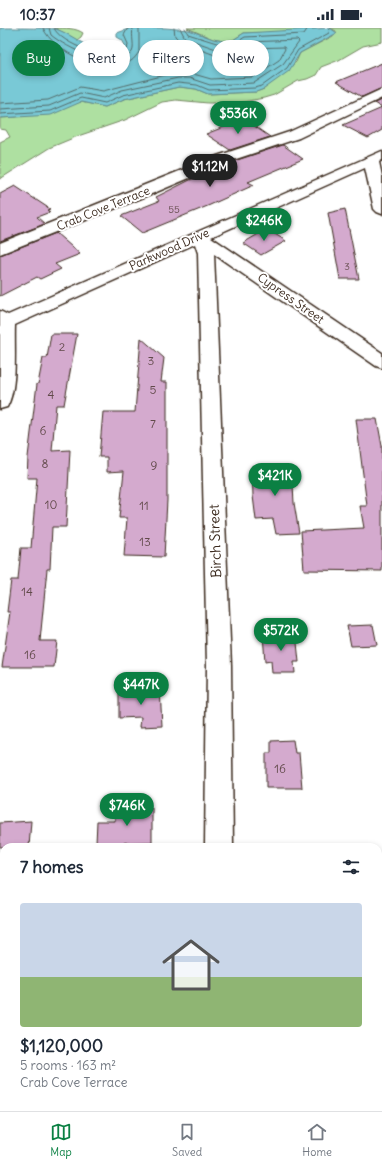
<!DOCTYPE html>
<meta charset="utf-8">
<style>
:root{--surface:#fff;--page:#f2f2f3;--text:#1f2937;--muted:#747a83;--line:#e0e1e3;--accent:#0b8043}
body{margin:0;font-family:Delius,sans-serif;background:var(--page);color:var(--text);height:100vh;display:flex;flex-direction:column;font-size:15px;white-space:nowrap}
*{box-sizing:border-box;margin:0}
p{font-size:13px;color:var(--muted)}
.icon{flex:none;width:22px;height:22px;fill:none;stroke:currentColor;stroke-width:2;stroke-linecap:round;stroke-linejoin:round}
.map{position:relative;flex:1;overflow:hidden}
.drawer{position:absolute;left:0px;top:815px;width:382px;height:268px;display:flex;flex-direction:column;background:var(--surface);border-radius:12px 12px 0 0;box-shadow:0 2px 6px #0003}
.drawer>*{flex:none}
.guide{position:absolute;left:12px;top:12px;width:358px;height:36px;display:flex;gap:8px}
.price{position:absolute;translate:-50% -34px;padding:0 9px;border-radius:14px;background:var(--accent);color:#fff;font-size:13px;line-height:26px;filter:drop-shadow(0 1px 2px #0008)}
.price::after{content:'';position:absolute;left:50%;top:24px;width:12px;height:9px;margin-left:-6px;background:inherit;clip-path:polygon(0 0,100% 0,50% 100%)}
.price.current{background:#222;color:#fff}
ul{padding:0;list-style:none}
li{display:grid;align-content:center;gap:8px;height:212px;padding:0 20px}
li+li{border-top:1px solid var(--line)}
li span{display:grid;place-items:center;height:124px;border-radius:4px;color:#555}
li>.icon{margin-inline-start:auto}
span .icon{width:72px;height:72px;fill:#fffc;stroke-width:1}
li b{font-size:17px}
h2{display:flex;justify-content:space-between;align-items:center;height:48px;padding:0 20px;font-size:17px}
.tag{padding:0 14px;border-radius:18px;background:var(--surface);box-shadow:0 2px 6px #0003;font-size:14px;line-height:36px}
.tag.current{background:var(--accent);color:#fff}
.status{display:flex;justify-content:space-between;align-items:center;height:28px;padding:0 20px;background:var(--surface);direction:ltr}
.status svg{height:11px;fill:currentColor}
.menu{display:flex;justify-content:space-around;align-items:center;height:56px;border-top:1px solid var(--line);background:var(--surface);font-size:11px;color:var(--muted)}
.menu a{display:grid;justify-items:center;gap:2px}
.menu .current{color:var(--accent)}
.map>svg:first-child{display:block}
</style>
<div class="status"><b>10:37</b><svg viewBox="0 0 49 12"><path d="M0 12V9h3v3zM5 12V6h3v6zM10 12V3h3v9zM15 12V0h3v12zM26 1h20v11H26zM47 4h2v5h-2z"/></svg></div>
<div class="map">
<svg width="382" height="1083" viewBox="0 0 382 1083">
<rect width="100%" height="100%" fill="#fff"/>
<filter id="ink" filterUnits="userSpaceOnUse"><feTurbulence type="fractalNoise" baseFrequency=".025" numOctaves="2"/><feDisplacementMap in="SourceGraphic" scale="8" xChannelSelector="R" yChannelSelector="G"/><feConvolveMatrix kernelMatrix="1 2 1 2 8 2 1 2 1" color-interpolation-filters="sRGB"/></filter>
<g filter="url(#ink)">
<!-- green -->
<path fill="#aee0a1" stroke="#748560" d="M55,0C65,0 76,0 83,5L81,9L77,12Z
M187,0H317L290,4L244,5L233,12L223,13L213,11Z
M330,0H382V14L363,18L339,32L321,39L316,47L307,51L298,53L274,67L264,70L238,75H208L176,72L162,74L125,92L78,108L49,120L0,151V114L10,109L6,102L0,101V90L16,89L81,74L105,79L124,71L179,59L196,61L208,66L256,64L264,61L296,34L300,25L335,7L336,3Z"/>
<!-- water -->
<path fill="#79c9d6" stroke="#60898c" d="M0,0C12,0 47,0 56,1C83,11 89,28 123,21L125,17L122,12L117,9V5L131,0H165L189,2L213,11L223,13L233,12L244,5L330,0L337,5L300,25L289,43L264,61L256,64L208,66L196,61L179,59L124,71L105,79L81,74L51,87L0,90Z"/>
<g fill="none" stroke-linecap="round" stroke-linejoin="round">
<!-- shore -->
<path stroke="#546a68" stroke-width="1" d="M43,0C53,24 106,49 131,33C134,31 137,27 139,24V0
M49,0L51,7C65,19 117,46 132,24C135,19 131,8 133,0
M54,0C60,16 113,36 127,22L128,16L124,7L128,0
M185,0L188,6L223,17L235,15L245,9L304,6L308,0
M0,75L48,72L80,59L103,63L177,44L190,45L211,51L253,49L279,32L285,21L284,19L251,20L237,26L215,27L182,15L175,8L174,0
M0,81L49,78L80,65L104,70L122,62L178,50H189L210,57L254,55L283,36L299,14L297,12L248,14L235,20L216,21L185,10L180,0
M0,86L50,83L81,70L105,75L123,67L178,55L197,57L209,62L255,60L262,58L287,40L298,22L329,5L330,0"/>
</g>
<!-- building -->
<path fill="#d4aace" stroke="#3b2a1e" d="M382,35V60L362,69L336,54Z
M382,72V102L368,110L343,97L382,80L374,75Z
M244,91L270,109L230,122L206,106Z
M283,117L303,131L248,154L254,157L210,177L142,205L121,188L159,173L156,169L192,151L228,135Z
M15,158L50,181L47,182L50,184L37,189L45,196L0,213V166Z
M345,181L359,251H340L328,185Z
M267,201L286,213L261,227L243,215Z
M56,205L80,226L55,236L61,241L40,251L37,249L0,268V227Z
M51,306H77L64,377H56L52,423L70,422L66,499H52L50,541H47L40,613H57L54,639H2L10,584H7L11,552H18L21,520H31L37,450H27L28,429L37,356H38L43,330H47Z
M141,310L164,330L161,354H167V472L164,529L124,528L127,490H119L124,443L107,444V429H99L103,384H135Z
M356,391H377L382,418V543L304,542L301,503L364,500L360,478H367Z
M252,438L292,439L294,475L299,505L276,506L273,491L256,492L253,468Z
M373,597L377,617L351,618L347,598Z
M296,605L299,634H294L295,645H272L271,633L265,634L263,606Z
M160,660L162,698L140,699L141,689L119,690V661Z
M293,712L295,725H299L302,760H266V725H271V713Z
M152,780V814L96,815L97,793H115V781Z
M31,793L29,819H0V795Z"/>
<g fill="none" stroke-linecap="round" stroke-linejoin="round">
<!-- minor casing -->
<g stroke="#3b2a1e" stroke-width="3">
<path id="minor" d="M382,61V70L299,110L227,134L154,165L0,226V215L217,128L289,104Z
M382,123V132L379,134L382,148V186L377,184L374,181L365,140L211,209L382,325V340L376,338L214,226L231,637L233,819H205L207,637L198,225L195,216L15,297C14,320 18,360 7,379L0,381V283L8,287Z
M378,872H382V900H378Z
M0,878H4V906H0Z
M209,1079H241V1083H209Z"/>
</g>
<!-- minor -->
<use href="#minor" fill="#fff" fill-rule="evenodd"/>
</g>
</g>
<g text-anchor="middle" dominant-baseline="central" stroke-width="4" stroke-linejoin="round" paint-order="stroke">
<!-- far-number labels -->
<g font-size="10" fill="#614a4a">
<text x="174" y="181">55</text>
<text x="347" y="238">3</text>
</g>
<!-- far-street labels -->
<g font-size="12" fill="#3b2a1e" stroke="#fff">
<text transform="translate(103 180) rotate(-22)">Crab Cove Terrace</text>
<text transform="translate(169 221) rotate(-24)">Parkwood Drive</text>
<text transform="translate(291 270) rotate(35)">Cypress Street</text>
</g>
<!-- number labels -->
<g font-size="12" fill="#614a4a">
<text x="62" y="318">2</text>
<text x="151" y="332">3</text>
<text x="153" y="361">5</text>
<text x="51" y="366">4</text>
<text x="153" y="395">7</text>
<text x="43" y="402">6</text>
<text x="45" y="435">8</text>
<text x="154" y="437">9</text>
<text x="51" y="476">10</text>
<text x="144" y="477">11</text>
<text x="145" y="513">13</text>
<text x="27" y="563">14</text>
<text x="30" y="626">16</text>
<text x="280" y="740">16</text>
</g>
<!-- street labels -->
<g font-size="14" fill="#3b2a1e" stroke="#fff">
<text transform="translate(215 513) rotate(-92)">Birch Street</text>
</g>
</g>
</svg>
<b class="price" style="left:238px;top:107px">$536K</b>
<b class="price current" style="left:210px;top:160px">$1.12M</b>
<b class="price" style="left:264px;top:214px">$246K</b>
<b class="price" style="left:275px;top:469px">$421K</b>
<b class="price" style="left:281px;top:624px">$572K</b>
<b class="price" style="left:141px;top:678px">$447K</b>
<b class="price" style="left:127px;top:799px">$746K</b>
<div class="guide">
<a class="tag current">Buy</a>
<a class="tag">Rent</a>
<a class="tag">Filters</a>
<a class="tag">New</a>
</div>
<section class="drawer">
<h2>7 homes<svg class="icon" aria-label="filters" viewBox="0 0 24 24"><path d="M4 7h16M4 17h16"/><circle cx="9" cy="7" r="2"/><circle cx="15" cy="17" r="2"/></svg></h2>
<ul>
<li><span style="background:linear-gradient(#c9d6e8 60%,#8fb573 0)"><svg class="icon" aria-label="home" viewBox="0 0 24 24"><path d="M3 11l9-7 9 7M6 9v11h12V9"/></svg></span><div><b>$1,120,000</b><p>5 rooms · 163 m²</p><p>Crab Cove Terrace</p></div></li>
</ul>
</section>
</div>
<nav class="menu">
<a class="current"><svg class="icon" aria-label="map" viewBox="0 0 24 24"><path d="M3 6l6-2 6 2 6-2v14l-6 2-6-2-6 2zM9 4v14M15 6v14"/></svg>Map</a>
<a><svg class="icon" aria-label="saved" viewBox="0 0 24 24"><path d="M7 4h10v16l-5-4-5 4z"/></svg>Saved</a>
<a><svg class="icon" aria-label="home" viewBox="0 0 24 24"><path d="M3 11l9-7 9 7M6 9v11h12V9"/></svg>Home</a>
</nav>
